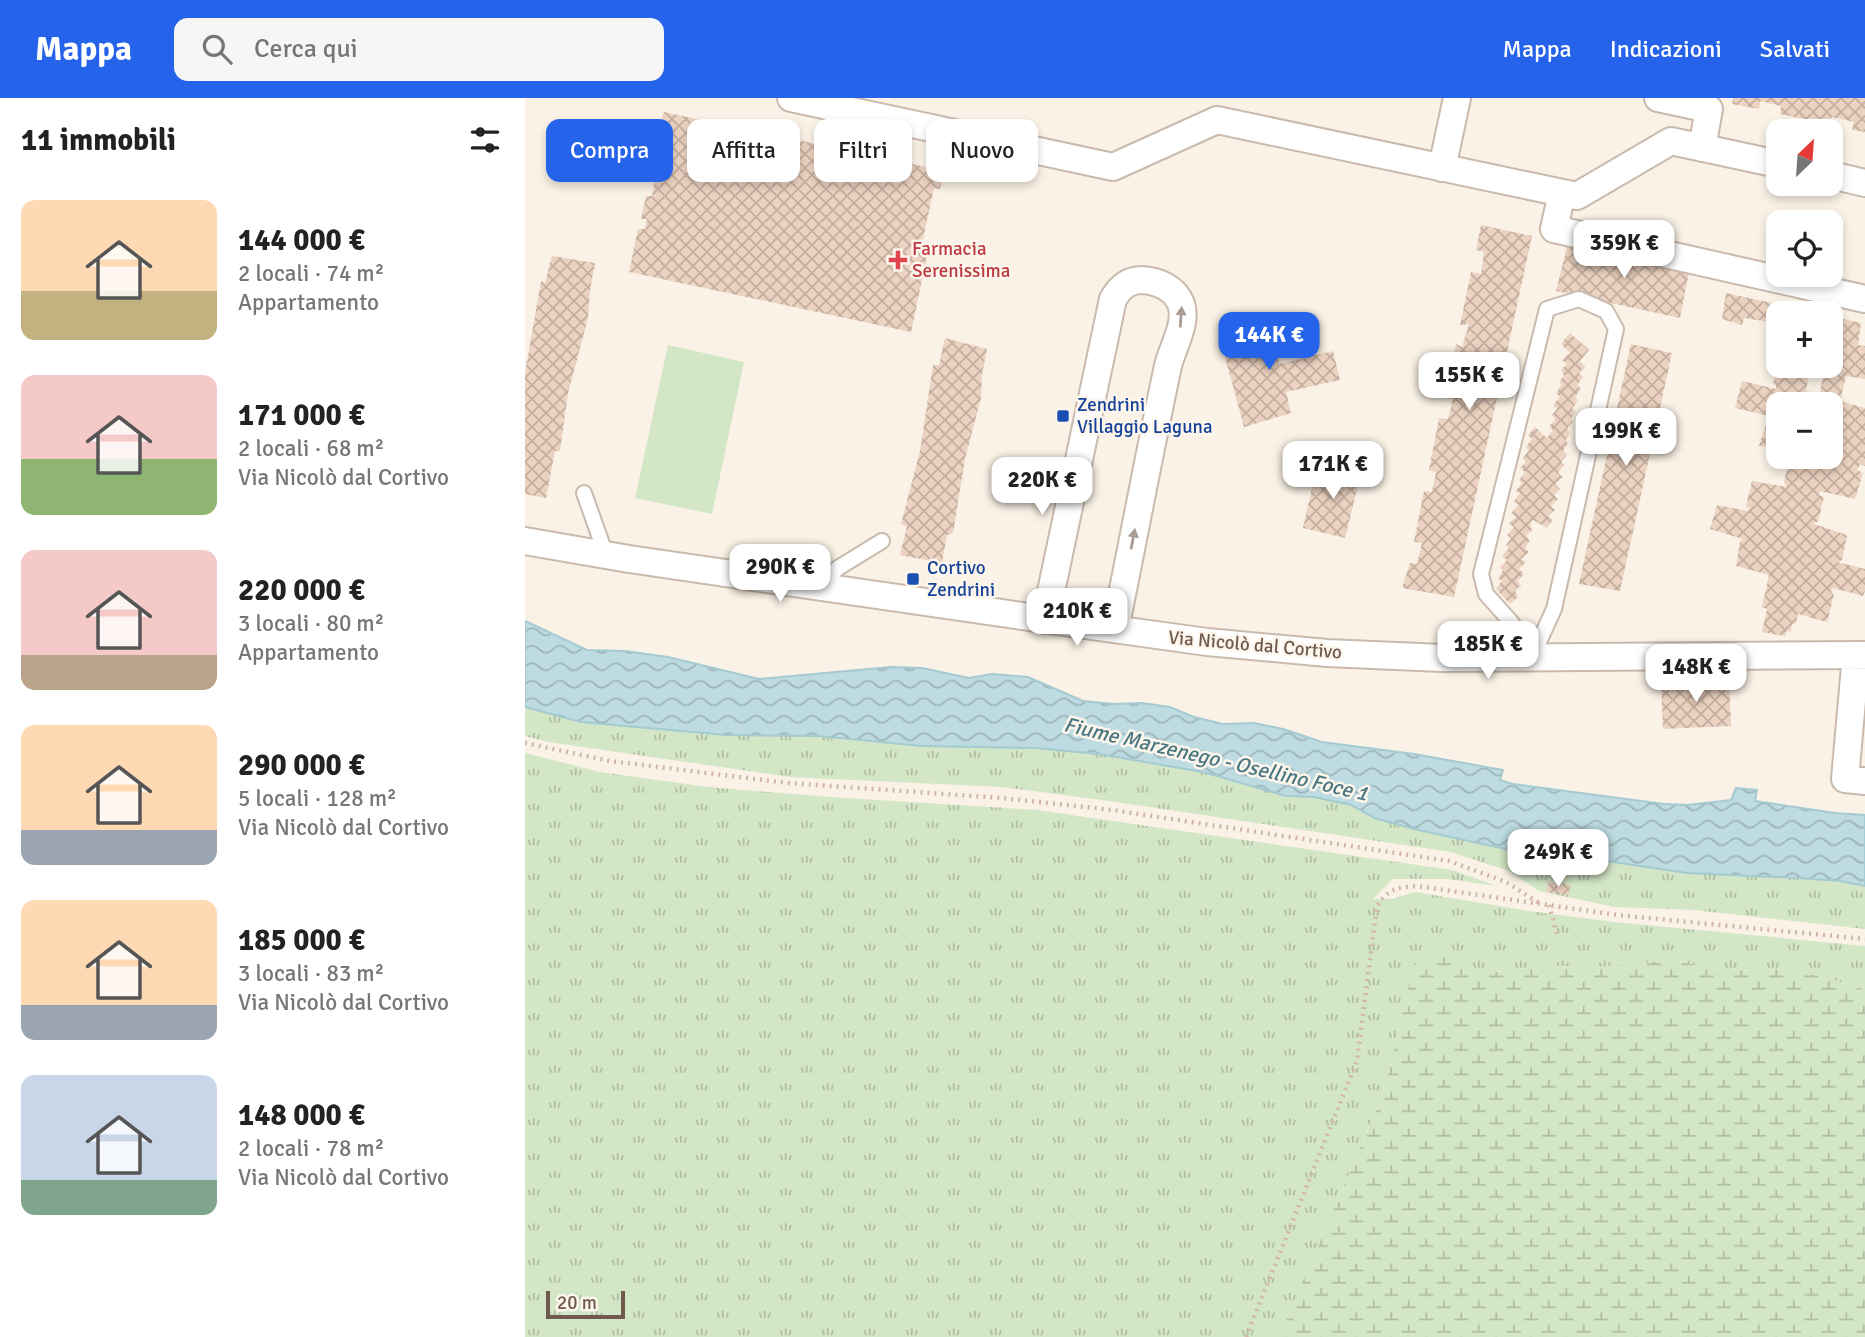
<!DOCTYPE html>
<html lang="it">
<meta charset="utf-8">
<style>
:root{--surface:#fff;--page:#f6f6f6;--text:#222;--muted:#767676;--accent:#2563eb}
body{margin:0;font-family:Signika,sans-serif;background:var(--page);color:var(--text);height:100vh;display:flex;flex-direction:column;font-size:26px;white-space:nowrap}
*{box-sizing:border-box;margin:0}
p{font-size:23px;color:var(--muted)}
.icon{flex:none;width:38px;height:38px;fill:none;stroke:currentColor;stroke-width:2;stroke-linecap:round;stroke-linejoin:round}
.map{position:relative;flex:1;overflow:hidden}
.side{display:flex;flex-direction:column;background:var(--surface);width:525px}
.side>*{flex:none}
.banner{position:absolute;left:21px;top:21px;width:665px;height:63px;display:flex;gap:14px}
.needle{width:46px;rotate:25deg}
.fabs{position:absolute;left:1241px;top:21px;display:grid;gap:14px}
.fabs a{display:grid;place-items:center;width:77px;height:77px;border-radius:14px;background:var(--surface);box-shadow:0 4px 10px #0003;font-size:35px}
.scale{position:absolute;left:21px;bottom:18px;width:79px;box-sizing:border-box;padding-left:7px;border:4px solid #705a4e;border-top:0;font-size:19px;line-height:24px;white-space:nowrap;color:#705a4e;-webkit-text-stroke:5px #fdf6ec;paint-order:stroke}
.price{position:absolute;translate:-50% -60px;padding:0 16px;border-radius:14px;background:#fff;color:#222;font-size:23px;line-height:46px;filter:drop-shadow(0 2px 4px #0008)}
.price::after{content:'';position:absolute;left:50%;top:42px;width:21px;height:16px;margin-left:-10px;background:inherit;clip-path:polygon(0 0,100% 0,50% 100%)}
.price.on{background:var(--accent);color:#fff}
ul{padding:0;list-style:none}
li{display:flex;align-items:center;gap:21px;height:175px;padding:0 21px}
li span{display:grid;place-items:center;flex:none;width:196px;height:140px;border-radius:14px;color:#555}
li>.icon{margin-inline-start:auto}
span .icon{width:84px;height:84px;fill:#fffc;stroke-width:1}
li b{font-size:30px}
h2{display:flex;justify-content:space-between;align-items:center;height:84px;padding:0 21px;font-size:30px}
.tag{padding:0 24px;border-radius:14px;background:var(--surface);box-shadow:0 4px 10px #0003;font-size:24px;line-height:63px}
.tag.on{background:var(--accent);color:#fff}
header{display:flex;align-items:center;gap:42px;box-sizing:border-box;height:98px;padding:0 35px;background:var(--accent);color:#fff}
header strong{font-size:33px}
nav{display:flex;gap:38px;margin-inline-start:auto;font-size:24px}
.search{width:490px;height:63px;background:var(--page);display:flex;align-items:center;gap:18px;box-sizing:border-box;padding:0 24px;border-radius:14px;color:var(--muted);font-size:26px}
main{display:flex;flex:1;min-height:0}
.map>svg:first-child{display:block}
</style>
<header>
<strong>Mappa</strong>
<div class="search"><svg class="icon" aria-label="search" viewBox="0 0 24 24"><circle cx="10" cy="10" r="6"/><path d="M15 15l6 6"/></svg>Cerca qui</div>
<nav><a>Mappa</a><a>Indicazioni</a><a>Salvati</a></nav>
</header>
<main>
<section class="side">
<h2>11 immobili<svg class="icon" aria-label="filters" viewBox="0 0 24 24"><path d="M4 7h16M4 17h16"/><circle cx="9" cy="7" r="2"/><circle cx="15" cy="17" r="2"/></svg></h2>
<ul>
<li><span style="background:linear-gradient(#ffd9b3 65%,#c2b280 0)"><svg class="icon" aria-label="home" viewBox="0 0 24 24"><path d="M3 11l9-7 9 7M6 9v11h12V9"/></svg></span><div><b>144 000 €</b><p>2 locali · 74 m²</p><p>Appartamento</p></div></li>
<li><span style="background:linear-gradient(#f6c9c9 60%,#8fb573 0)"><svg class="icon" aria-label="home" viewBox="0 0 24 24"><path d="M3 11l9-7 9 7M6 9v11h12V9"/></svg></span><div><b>171 000 €</b><p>2 locali · 68 m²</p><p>Via Nicolò dal Cortivo</p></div></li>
<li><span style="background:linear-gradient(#f6c9c9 75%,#b9a48a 0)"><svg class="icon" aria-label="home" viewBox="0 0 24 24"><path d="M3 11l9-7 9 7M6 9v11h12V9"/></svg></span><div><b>220 000 €</b><p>3 locali · 80 m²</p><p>Appartamento</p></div></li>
<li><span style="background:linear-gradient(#ffd9b3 75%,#9aa5b1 0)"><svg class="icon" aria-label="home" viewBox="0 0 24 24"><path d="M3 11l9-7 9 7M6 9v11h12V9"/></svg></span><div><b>290 000 €</b><p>5 locali · 128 m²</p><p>Via Nicolò dal Cortivo</p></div></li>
<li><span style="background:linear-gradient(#ffd9b3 75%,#9aa5b1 0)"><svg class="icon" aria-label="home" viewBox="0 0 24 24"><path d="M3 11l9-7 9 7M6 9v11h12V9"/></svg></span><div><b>185 000 €</b><p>3 locali · 83 m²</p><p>Via Nicolò dal Cortivo</p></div></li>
<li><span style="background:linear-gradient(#c9d6e8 75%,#7fa58c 0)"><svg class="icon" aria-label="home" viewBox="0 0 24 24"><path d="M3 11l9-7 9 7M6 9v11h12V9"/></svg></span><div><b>148 000 €</b><p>2 locali · 78 m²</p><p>Via Nicolò dal Cortivo</p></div></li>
</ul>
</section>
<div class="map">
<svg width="1340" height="1239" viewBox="0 0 1340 1239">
<defs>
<pattern id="grass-tufts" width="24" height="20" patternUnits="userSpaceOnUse" patternTransform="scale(1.75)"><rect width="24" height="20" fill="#d3e6c6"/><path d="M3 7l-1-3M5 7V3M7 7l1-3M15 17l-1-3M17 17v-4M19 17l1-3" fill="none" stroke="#b0bda3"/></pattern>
<pattern id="wetland-marsh" width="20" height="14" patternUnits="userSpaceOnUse" patternTransform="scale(1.75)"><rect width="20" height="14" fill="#d3e6c6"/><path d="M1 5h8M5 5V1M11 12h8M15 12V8" fill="none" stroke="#b0bda3"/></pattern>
<pattern id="water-waves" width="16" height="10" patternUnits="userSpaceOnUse" patternTransform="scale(1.75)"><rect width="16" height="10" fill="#bddbe1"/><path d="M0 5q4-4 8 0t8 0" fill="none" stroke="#9eb5b9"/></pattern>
<pattern id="building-cross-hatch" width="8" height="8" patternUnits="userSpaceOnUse" patternTransform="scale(1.75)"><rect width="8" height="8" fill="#ecd3c1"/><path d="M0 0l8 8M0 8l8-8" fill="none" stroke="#c4ae9f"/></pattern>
</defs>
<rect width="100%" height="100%" fill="#faf2e6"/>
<!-- grass -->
<path fill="url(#grass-tufts)" d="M0,609L56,624L201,637L294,638L397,648L510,650L574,656L678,674L761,698L789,699L826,707L850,720L889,731L1012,758L1055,759L1162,775L1273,780L1315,783L1340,788V831L1169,812L1090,809L1014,793L984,773L926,754L584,703L477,689L265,679L23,644L0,638Z
M0,655L75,674L183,689L304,699L512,712L927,772L972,788L923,781H868L848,801H867L890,794L1004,813L1089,824L1340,848V892L1300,879L1252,871L1203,873L1147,862L1074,869L1020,868L961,875L918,858L866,966L854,1006L754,1239H0Z"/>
<!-- wetland -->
<path fill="url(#wetland-marsh)" d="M891,857L918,858L962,875L1020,868L1074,869L1147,862L1203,873L1252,871L1300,879L1340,892V1239H754L854,1006L866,966Z"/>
<!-- pitch -->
<path fill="#d3e6c6" d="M143,247L219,264L187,416L110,400Z"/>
<!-- water -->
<path fill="url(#water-waves)" stroke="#a4cad2" stroke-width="2" d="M0,523L62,552L100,553L143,559L234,581L366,569L397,570L444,580L467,576L503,579L558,603L588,606L617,605L645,609L669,619L698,626L729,625L758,631L797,644L889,656L978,672L975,682L988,686L1139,706L1163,707L1206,702L1211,690L1232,692L1230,703L1310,715L1340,717V788L1315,783L1273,780L1162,775L1055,759L1012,758L889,731L850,720L826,707L789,699L761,698L678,674L574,656L510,650L397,648L294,638L201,637L56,624L0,609Z"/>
<!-- building -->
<path fill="url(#building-cross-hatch)" d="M1208,0H1340V34L1327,32L1329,24L1307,19L1305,26L1255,16L1256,8L1235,3L1234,11L1207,6Z
M139,14L420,73L415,91L409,90L395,155L402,158L386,234L104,174L113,131H120L122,121H116L121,98H127L139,33L134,31Z
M956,127L1007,138L929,499L877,490L885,465L892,466L897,445L889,444L899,393L907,394L911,374L904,372L914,320L923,321L928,301L921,300L931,246L937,249L944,226L935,227L946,174L956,176L959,154L951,152Z
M1043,145L1165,169L1155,220L1031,193Z
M27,158L70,165L65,193L63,220L43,295L35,353H30L21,400L0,396V275L16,183L20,185Z
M1201,195L1288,214V215H1253V231H1250L1251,225L1219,220L1217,227L1197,221Z
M1306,218L1336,225L1333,247L1340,248V281L1321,278L1315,303L1340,310V368L1335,367L1332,372L1338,375L1330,401L1295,393L1294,397L1299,399L1293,424H1289V426L1322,437L1317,462L1312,464L1340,471V493L1338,498L1308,490L1306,494L1309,497L1302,524L1273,516L1271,525L1267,526L1266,534L1262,532L1260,538L1237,534L1242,511L1237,509L1244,477L1211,468L1215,444L1218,441L1185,431L1192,407L1223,413L1225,410L1221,408L1227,383L1262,389L1259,384L1265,359H1306V306H1253V351L1234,348L1244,318L1210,310L1217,283L1251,291V287L1248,286L1252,268H1285L1281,293L1295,295L1300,268H1306Z
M743,220L754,266L808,253L815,282L761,294L766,315L719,329L693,233Z
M1045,235L1064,252L1055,263L1060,269L1054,275L1058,279L1052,287L1056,291L1050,299L1053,302L1047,311L1051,313L1046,321L1048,324L1042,330L1045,335L1041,342L1043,346L1038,353L1042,357L1036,364L1039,367L1033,375L1038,379L1030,386L1035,391L1029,397L1033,401L1026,408L1030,412L1023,418L1028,422L1022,430L1008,422L1005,427L1007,432L1001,438L1005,442L1000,450L1004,454L996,461L1001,464L994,471L999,476L992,483L996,487L990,493L993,499L985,506L971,491L977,483L973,480L978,473L975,469L982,462L977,458L984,450L981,447L986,440L982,437L989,429L984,425L991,419L986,415L994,407L989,403L995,395L991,393L997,385L994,382L1000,374L995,370L1001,364L998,360L1004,352L1001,349L1007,341L1003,337L1010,329L1022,340L1028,332L1024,329L1030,321L1027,317L1032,311L1028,307L1035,299L1031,295L1037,287L1034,284L1039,278L1036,272L1042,266L1037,262L1045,255L1036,246Z
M420,240L462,251L457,277L456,300L440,361L428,435L422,437L417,465L375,457L382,428L376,426L395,353L408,267H414Z
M1106,246L1147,255L1095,493L1054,486Z
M817,361L838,367L820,440L778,430L790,377L812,383Z
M1204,582L1206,628L1138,631L1136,585Z
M1023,784L1045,787L1044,797L1021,794Z"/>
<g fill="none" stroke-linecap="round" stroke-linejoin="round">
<!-- lane casing -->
<g stroke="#cabaad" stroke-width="18">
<path id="lane" d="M1054,201L1081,213L1091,231L1029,511L1007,559L987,525L961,496L956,476L1022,211Z
M59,395L81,457
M295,488L313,470L357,443"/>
</g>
<!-- street casing -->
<g stroke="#cabaad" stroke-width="30">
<path id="street" d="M266,0L588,69L692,22L1052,98L1146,43L1253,66
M1133,0L1184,11L1177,50
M917,70L932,0
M1306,77L1340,85
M1037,95L1029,131L1340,201
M0,443L104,461L559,527L682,544L802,555L917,560L1340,557
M520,522L588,201C595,189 603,182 617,182C633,183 650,190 656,206C663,225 647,250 643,268C624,356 608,444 590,531
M1331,557L1320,681L1340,683"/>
</g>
<!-- path -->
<path stroke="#d1b6a4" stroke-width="4.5" stroke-dasharray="2 5" stroke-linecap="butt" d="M0,645L85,663L263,685L477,700L587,712L924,763L981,784L1014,805
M1024,807L1032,836
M721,1239L832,963L852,808C864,790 871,790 892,788L1092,817L1340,841"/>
<!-- lane -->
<use href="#lane" stroke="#fff" stroke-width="14"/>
<!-- street -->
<use href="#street" stroke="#fff" stroke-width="26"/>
</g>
<!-- one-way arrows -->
<defs><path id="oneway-solid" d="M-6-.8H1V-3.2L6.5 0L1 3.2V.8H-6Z" transform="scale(1.75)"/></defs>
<g fill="#a99c95">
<use href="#oneway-solid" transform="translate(656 219) rotate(-86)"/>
<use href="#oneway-solid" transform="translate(608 441) rotate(-79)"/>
</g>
<!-- markers -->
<path fill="#e0444e" stroke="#fdf6ec" stroke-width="2.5" d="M369.5 151.5h7v7h7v7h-7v7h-7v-7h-7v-7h7z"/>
<g fill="#1a4fb4" stroke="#fdf6ec" stroke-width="2.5">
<rect x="531" y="311" width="14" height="14" rx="3.5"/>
<rect x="381" y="474" width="14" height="14" rx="3.5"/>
</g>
<g text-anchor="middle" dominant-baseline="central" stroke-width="5" stroke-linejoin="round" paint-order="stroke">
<!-- health labels -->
<g font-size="19" fill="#be3a42" stroke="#fdf6ec" text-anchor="start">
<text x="387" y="151">Farmacia<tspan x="387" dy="22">Serenissima</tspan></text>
</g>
<!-- transit labels -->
<g font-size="19" fill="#164399" stroke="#fdf6ec" text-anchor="start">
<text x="552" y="307">Zendrini<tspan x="552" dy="22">Villaggio Laguna</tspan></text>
<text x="402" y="470">Cortivo<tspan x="402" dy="22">Zendrini</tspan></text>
</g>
<!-- street labels -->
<g font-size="19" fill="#705a4e" stroke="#fdf6ec">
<text transform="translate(730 547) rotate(5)">Via Nicolò dal Cortivo</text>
</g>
<!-- water labels -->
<g font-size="21" font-style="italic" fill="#4a7781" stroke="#fdf6ec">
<text transform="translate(691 661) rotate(13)">Fiume Marzenego - Osellino Foce 1</text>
</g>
</g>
</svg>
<div class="fabs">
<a><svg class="needle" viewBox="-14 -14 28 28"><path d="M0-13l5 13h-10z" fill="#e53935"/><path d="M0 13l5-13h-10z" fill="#767676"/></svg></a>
<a><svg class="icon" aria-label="locate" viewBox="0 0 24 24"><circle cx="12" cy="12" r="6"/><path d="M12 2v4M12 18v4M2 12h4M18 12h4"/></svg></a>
<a>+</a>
<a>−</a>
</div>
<div class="scale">20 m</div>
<b class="price" style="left:1099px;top:182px">359K €</b>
<b class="price on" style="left:744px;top:274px">144K €</b>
<b class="price" style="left:944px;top:314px">155K €</b>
<b class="price" style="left:1101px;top:370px">199K €</b>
<b class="price" style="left:808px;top:403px">171K €</b>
<b class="price" style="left:517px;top:419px">220K €</b>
<b class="price" style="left:255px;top:506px">290K €</b>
<b class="price" style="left:552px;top:550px">210K €</b>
<b class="price" style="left:963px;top:583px">185K €</b>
<b class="price" style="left:1171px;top:606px">148K €</b>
<b class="price" style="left:1033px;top:791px">249K €</b>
<div class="banner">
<a class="tag on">Compra</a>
<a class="tag">Affitta</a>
<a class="tag">Filtri</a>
<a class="tag">Nuovo</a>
</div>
</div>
</main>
